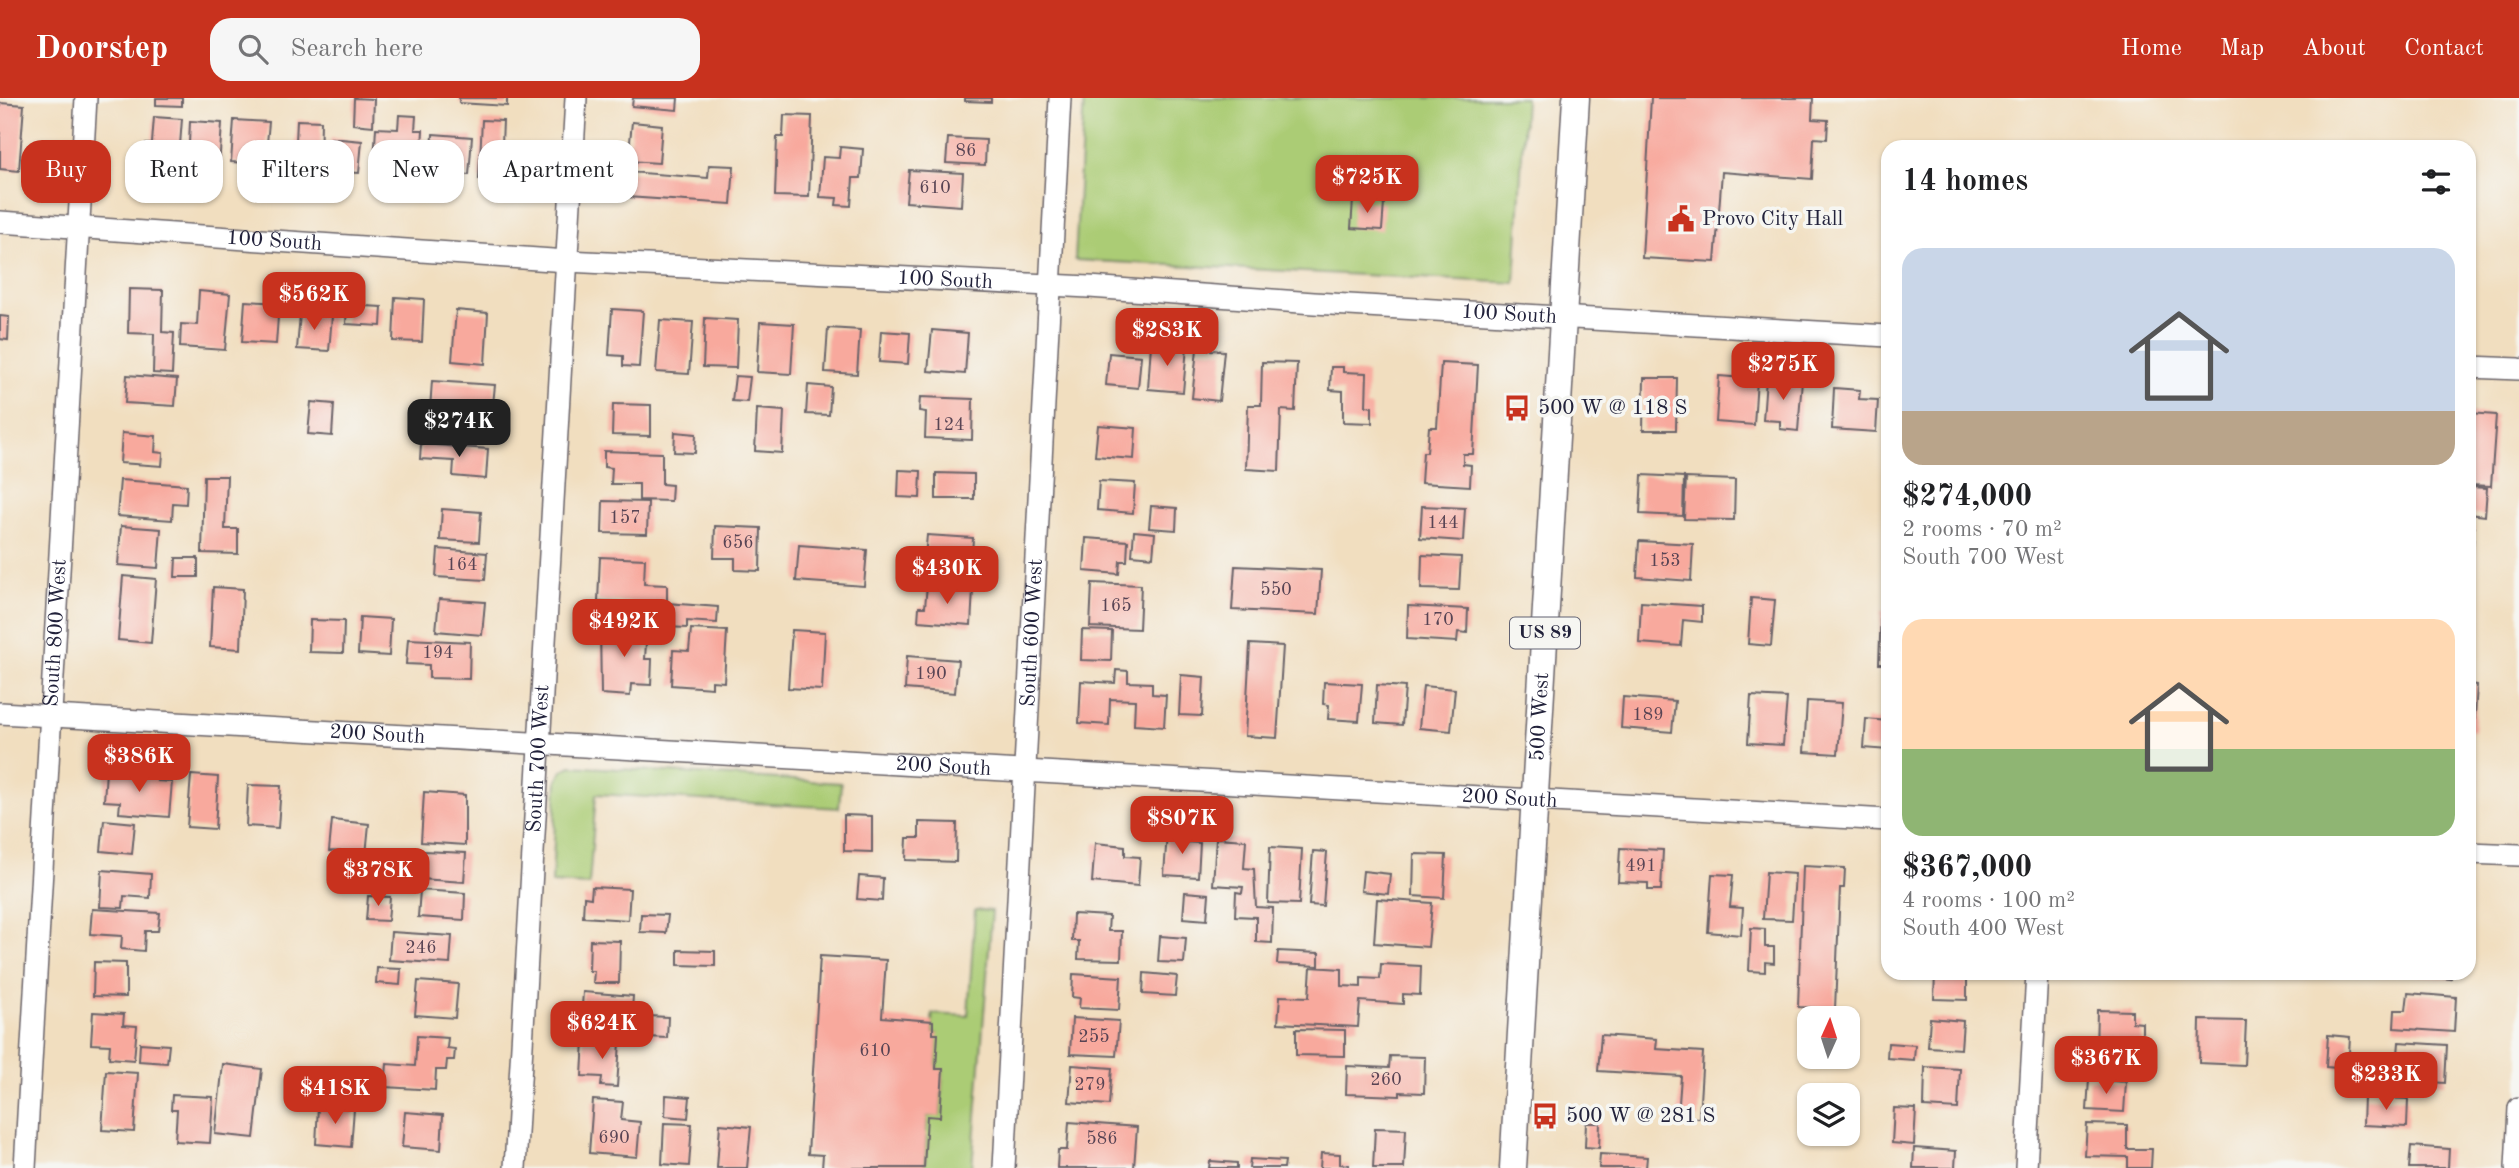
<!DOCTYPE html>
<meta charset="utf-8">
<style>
:root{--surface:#fff;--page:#f6f6f6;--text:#202124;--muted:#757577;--accent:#c8321e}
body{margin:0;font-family:"Old Standard TT",serif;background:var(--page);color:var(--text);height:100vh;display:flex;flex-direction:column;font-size:26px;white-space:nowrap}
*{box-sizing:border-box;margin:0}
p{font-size:23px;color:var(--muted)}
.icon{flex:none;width:38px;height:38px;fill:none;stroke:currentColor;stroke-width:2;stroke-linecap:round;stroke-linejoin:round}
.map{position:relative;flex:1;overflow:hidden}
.drawer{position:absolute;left:1881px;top:42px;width:595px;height:840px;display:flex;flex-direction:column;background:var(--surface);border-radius:21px;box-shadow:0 2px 5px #0004}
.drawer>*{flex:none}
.banner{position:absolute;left:21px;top:42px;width:665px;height:63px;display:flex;gap:14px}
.needle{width:46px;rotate:3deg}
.fabs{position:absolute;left:1797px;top:908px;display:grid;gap:14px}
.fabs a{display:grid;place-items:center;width:63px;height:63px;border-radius:14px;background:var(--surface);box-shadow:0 2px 5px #0004;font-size:35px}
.price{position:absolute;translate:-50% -60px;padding:0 16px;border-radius:14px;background:var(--accent);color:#fff;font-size:23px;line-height:46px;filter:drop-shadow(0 2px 4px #0008)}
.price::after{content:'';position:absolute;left:50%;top:42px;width:21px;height:16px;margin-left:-10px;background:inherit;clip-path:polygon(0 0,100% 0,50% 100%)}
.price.selected{background:#222;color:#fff}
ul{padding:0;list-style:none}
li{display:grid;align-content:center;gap:14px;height:371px;padding:0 21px}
li span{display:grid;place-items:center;height:217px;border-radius:21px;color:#555}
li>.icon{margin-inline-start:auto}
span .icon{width:126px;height:126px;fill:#fffc;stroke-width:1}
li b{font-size:30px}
h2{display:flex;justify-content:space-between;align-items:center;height:84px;padding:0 21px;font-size:30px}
.chip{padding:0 24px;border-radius:21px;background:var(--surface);box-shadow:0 2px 5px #0004;font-size:24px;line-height:63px}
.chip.selected{background:var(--accent);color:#fff}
header{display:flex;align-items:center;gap:42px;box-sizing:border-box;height:98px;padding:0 35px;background:var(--accent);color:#fff}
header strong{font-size:33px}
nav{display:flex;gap:38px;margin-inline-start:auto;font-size:24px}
.search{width:490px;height:63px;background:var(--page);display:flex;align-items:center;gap:18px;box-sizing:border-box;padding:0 24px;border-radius:21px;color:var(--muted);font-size:26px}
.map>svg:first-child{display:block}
</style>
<header>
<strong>Doorstep</strong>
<div class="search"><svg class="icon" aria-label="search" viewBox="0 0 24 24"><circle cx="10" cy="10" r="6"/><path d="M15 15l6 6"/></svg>Search here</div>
<nav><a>Home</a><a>Map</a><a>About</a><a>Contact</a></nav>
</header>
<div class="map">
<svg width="2519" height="1070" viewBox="0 0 2519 1070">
<rect width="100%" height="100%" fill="#f6f6f2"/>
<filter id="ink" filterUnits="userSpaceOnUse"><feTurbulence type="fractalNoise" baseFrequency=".0143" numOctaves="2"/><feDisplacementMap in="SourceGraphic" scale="14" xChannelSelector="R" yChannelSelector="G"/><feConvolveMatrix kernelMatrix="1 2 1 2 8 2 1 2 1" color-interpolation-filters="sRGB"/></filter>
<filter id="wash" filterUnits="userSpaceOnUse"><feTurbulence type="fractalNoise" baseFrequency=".00686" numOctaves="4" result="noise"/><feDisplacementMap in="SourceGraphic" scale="28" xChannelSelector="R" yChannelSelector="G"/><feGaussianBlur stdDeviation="1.57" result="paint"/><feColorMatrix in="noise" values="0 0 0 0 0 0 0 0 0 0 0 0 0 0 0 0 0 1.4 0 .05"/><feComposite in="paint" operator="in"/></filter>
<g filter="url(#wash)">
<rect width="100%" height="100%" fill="#f1debf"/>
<!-- green -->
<path fill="#abcc74" stroke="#667758" stroke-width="2" d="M1084,0H1525L1515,185L1075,162Z
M571,668L841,685L839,710L596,696L589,787L552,785L557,683L562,673Z
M975,812L992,813L972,1070H924L927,1018H940L943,972L936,971L937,936H933L932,916L968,918Z"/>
<g id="blocks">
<!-- building -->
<path fill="#f8a99d" d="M156,0H182V8L156,7Z
M354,0L374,1L373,28L353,26Z
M459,0H507V8L459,5Z
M633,0H678L677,12L632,8Z
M965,0H991V4L965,3Z
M1651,0H1813L1812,21L1828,22L1827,41L1814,40L1812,81L1722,74L1715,164L1642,160Z
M0,5L24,7L19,73L0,71Z
M399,17L416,18L415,32H423L422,49L410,48L408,65L374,63L376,30L398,31Z
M784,17L812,18L809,99L775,98L777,39H783Z
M154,19L182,21L180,47L174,46L173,62L145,60L146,45H152Z
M234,22L269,24L265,66L231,64Z
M297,22L321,23L320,67L295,66Z
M482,22L503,23L502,46L511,47L510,82L479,81Z
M190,23L222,25L219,70L188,69Z
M632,24L662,27L659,65L628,63Z
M433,36L472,39L469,77L431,74Z
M331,40L362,43L359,75L328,73Z
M948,40L986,42L985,67L946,65Z
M840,49L863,51L861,80H853L851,108L836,107L837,100L820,99L823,59L839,60Z
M709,67L734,68L731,106L627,99L629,74L708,80Z
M909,72L963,75L961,108L906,104Z
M1353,102L1384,105L1382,132L1351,130Z
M129,191L163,192L162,234L174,235L172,276L153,275L154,236L128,235Z
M199,193L230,196L225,252L180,249L181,226L197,227Z
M395,199L424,201L422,244L393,243Z
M245,203L279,205L276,246L242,244Z
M347,207L382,209L381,228L346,226Z
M612,211L643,213L639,269L623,268V258L609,257Z
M456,212L488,215L485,266L452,263Z
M300,216L332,218L329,253L297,251Z
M0,218L9,219L8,242L0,241Z
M705,220L738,222L736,270L703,269Z
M660,222L693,224L689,276L656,274Z
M760,224L794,226L791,276L757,274Z
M828,230L860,232L857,276L825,274Z
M932,232L968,235L965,276L928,273Z
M881,233L910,235L908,266L879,264Z
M1151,246L1187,249L1183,294L1148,291Z
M1197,251L1224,253L1219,303L1192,300Z
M1109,255L1141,258L1138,290L1106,287Z
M1262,264L1297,265L1295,313L1281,312L1279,373L1246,371L1248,307H1261Z
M1441,265L1478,267L1473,356H1463V366L1471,367L1470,388L1421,385L1423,354H1427L1429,329H1437Z
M1331,269H1343V274L1367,275L1366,308L1372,309V325L1343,324V293L1330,292Z
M127,277L177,281L175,308L125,305Z
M735,278L750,279L747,304L732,303Z
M1719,278L1757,281L1754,327L1716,324Z
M1644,280H1677L1676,332H1643Z
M1766,280L1802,282L1798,333L1780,331V323L1763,322Z
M432,283L495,287L492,316L430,311Z
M808,287L831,289L829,317L806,316Z
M1834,290L1860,292L1859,301L1878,302L1876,334L1832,331Z
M920,299L973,301L972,342L925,340L926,314L919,313Z
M311,304L334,306L332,338L308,336Z
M613,306L651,307V338L612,337Z
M757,311L784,313L782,355L755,353Z
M2469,315L2496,317L2491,388L2469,387Z
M1098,327L1136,330L1134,361L1095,358Z
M675,334L696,336L695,355L674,354Z
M122,335L156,338L155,354L163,355L162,368L120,365Z
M421,346L488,351L486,381L453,378L454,363L420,361Z
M604,353L662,355V386L672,387L671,403L639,402V386H611L612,370L604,369Z
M899,372L921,373L920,400L898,399Z
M936,375L974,376V401H936Z
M1642,377L1684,379L1683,418L1640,416Z
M204,378H227L225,431H238V456L202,455Z
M1686,380L1735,382L1734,422L1684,421Z
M120,382L187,387L186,406L173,405L172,422L117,418Z
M1099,383L1135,385L1133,415L1097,412Z
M2469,389L2487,390L2485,418L2469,416Z
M603,403L648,404L647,436L602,435Z
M1151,408L1177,410L1176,432L1149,430Z
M1422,408L1465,410L1463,443L1420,440Z
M442,411L481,414L479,444L440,442Z
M121,428L161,431L158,470L118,467Z
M715,428L761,430L760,473L735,472V460H714Z
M2469,429H2474L2472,468H2469Z
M1134,433L1155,435L1153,459L1132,457Z
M927,437L973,440L971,473L924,470Z
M1086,440L1128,443L1127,463H1120L1119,476L1084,473Z
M1639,443L1693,446L1691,483L1637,479Z
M799,447L867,452L864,488L796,483Z
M438,451L487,455L485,482L436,479Z
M1422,457L1461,459L1459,492L1421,491Z
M600,459L645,461L644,486L667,487V505L718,509L717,525L687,523V530L666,529L667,522L643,521L644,505L598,503Z
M176,460H198V479H175Z
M1235,468L1321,472L1318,516L1232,512Z
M123,478L156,481L151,545L118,542Z
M1092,485L1141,487L1139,531L1090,529Z
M927,487L973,491L971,527L918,523L919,509H925Z
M213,489L243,491L241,551L210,549Z
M1751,500L1775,502L1771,548L1748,546Z
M439,501L485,504L482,537L436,533Z
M1641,504L1702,508V524L1683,522L1681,548L1639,545Z
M1408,508L1468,511L1467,535L1458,534L1457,544L1407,541Z
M1881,513H1888V566H1879Z
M360,519L391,521L389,558L358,556Z
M310,522L344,523L343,555L309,554Z
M600,526L647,529L645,561H652L651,587L631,586L630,598L601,596Z
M691,531L727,533L724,584L712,583V590L671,587L673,552L689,553Z
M792,532L825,534L822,592L788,590Z
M1082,532L1112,533L1111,563L1081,562Z
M408,541L470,544L469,581L429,580V567L406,566Z
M1250,546L1283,548L1277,640L1245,638Z
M907,558L958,562L955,595L905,591Z
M1116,572L1128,573V584L1152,585V596L1166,597L1164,629L1134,627L1135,602L1110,601L1109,627L1079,625L1081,583L1115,585Z
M1181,577L1204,579L1202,618L1179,617Z
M1324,584L1362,586L1359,623L1328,621L1329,607L1323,606Z
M2469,586L2477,587L2474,633L2469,632Z
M1377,587L1405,589L1402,627L1375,625Z
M1423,588L1455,591L1451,633L1419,630Z
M1751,598L1787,600L1783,647L1748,645Z
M1623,599L1675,603L1672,634L1621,630Z
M1807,603L1842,605L1838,656L1804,654Z
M1866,621L1888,623V652L1864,650Z
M106,673L158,677L157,683L172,684L169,719L119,715L120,704L104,703Z
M191,677L218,679L215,731L187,729Z
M248,687L281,688L278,730L246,728Z
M424,694L465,697V747L421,744Z
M844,717L872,718V754L844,753Z
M104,722L135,725L132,756L101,753Z
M332,722L369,726L365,767L345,765L346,754L329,753Z
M919,724L957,725L956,764L906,762L907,740H919Z
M1167,735L1189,737L1188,744L1200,745L1198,779L1164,777Z
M1216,740L1246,742L1244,770L1254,771L1256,809L1273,810L1272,845L1256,844V819L1235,818L1236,794L1242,795L1243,789L1213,787Z
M1095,745L1125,748V758L1140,759L1138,788L1092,784Z
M1270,749L1302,751L1299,806L1268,805Z
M1620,750L1663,752L1661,792H1648V785L1618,784Z
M423,753L466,755L464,784L421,781Z
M1313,753L1327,754L1323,808L1309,807Z
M1414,756L1446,757L1444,800L1413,798Z
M1803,768L1845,770L1844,790H1840L1835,911L1798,909Z
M102,772L151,776L150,800L124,798L123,810L100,809Z
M1363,773L1390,776L1388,796L1361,793Z
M1766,774L1795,776L1792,822L1763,821Z
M1712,776L1733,777L1730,809L1743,810L1741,837L1708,834Z
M859,778L883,780L882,803L857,801Z
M592,789L630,791L628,822L583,819L584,799L591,800Z
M420,792L465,795L464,822L418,819Z
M1185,794L1209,796L1207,822L1183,820Z
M368,798L390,799L388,823L366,822Z
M1377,801L1432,805L1428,849L1374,845Z
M92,811L160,815L158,833H145L144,853L121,851L122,838L90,836Z
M641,816L668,817L666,835L640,834Z
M1073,816L1109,818L1108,833H1122L1121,862L1078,861L1079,843H1072Z
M1751,830L1765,831V849H1774V865L1765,864V874L1749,873Z
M391,834L452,838L450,866L389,862Z
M1160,838L1186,840L1184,865L1158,864Z
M590,842L620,843L619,885H593L594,873H589Z
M678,852L715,853V868L678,867Z
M1278,853L1319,855V868L1277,866Z
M820,858L886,862L882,919L933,923V936H938L936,971H943L940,1019L927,1018L924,1070H822L823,1057L808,1056Z
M94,864L126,865V899L93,898Z
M1381,866L1421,868L1420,897L1403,896V906L1360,903L1358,929L1278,925L1280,898L1309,899L1311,869L1342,871V888L1361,889V880L1380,881Z
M377,870L401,871L400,887L376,885Z
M1144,875L1177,878L1175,898L1143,896Z
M1935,875H1967V902L1934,901Z
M2402,875H2451V881Z
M1073,876L1121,879L1119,912L1079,910L1080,900L1072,899Z
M418,883L458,886L455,920L415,917Z
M583,894L633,898L631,925L581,922Z
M2408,895L2456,899L2454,934L2394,930L2395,912H2406Z
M2097,912L2132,913V924L2142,925V957L2096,956Z
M93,914L124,916L123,927L137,928L134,962L109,960L110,947L91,946Z
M648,918L668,919L667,940L647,939Z
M1072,920L1119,923L1116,958L1070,956Z
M1930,920L1963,923L1961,951L1928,949Z
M2200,922L2246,923L2244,967L2199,965Z
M1296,931L1345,932V958L1296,957Z
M1601,937L1657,941L1656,951L1703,954L1699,1020L1678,1019L1681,978L1598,973Z
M2328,937L2350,939L2348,971L2326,969Z
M417,938L448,940L447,950L455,951L454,962H447L446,972H436L435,992L385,989L387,966L415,968Z
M584,942L620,944L617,989L601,988L602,979L582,978Z
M2399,944L2447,947L2445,985L2396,982Z
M140,945L169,947L167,965L139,963Z
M1888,945L1915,947L1914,962L1887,960Z
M1390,958L1425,959L1424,995L1400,994V998L1346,996L1347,968L1389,970Z
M223,966L262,971L254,1040L215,1036Z
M1072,967L1112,970L1109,1007L1069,1004Z
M1925,969L1960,971L1958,1011L1924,1009Z
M106,973L138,975L134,1034L102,1032Z
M2089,981L2126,984L2124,1014L2087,1012Z
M172,997L213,999L210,1045L175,1043L177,1012H171Z
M666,997L690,999L688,1020L665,1018Z
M2364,999L2408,1001L2407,1029L2363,1027Z
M593,1002L623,1004L621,1022L640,1024L637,1059L589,1055Z
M318,1008L354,1011L351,1049L316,1046Z
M1894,1010L1916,1011L1914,1047L1892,1045Z
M405,1014L443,1017L441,1052L402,1049Z
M1069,1024L1137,1029L1134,1070H1057L1058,1052H1067Z
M664,1025L692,1026L689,1068L662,1066Z
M1586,1025H1600L1599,1050L1585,1049Z
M720,1026L751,1029L747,1070H717Z
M2087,1026L2127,1027V1051H2152L2151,1070H2128V1059L2085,1058Z
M1375,1030L1406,1031L1404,1070H1373Z
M2411,1048L2449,1051L2448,1070H2409Z
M1914,1050L1956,1053L1955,1070H1913Z
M1321,1055L1340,1056V1066L1349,1067V1070H1320Z
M1600,1056L1647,1059L1646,1070H1599Z
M1250,1061L1285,1063L1284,1070H1249Z
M1210,1063L1237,1065V1070H1209Z"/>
</g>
</g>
<g filter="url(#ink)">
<use href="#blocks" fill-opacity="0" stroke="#6a6469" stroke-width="2"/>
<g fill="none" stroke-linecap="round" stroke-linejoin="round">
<!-- minor casing -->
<g stroke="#6a6469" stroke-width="24">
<g id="minor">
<path id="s1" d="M0,124L567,163L1089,189L1314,205L1888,238"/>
<path d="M2469,269L2519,271"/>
<path id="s2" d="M0,615L1888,722"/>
<path d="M2469,755L2519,757"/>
<path id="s3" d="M25,1070L86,0"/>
<path id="s4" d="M515,1070L576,0"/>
<path id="s5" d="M1004,1070L1060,0"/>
<path d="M2026,1070L2037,875"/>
<path d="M2516,1070L2519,1010"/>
</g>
</g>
<!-- major casing -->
<g stroke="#6a6469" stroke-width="29">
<g id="major">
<path id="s6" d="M1513,1070L1576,0"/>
</g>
</g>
<!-- minor -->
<use href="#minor" stroke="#fff" stroke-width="21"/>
<!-- major -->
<use href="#major" stroke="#fff" stroke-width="26"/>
</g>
</g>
<!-- icons -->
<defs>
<g id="civic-bare" transform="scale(2.1)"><path d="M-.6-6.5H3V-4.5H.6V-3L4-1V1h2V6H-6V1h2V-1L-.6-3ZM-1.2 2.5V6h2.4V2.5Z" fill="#c8321e" stroke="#f6f6f2" stroke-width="2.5" paint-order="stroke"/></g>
<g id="bus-bare" transform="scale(2.1)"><path d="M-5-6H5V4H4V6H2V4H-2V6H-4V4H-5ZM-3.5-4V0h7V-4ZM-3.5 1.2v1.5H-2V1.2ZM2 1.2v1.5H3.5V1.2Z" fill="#c8321e" stroke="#f6f6f2" stroke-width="2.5" paint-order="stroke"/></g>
</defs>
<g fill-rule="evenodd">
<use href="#civic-bare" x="1681" y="121"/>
<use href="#bus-bare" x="1517" y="310"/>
<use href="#bus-bare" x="1545" y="1018"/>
</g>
<g text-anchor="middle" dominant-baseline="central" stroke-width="7" stroke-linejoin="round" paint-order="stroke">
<!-- number labels -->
<g font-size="18" fill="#584454">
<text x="966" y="53">86</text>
<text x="935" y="90">610</text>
<text x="949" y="327">124</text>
<text x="625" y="420">157</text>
<text x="1443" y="425">144</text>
<text x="738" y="445">656</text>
<text x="1665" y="463">153</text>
<text x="462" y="467">164</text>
<text x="1276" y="492">550</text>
<text x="1116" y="508">165</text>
<text x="1438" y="522">170</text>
<text x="438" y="555">194</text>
<text x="931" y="576">190</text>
<text x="1648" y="617">189</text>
<text x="1641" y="768">491</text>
<text x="421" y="850">246</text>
<text x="1094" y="939">255</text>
<text x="875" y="953">610</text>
<text x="1386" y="982">260</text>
<text x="1090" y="987">279</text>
<text x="614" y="1040">690</text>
<text x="1102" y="1041">586</text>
</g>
<!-- shield labels -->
<rect fill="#f6f6f2" stroke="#626272" stroke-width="2" x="1510" y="519.5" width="70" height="31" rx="5"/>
<g font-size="19" font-weight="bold" fill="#22223b">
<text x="1545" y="535">US 89</text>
</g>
<!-- poi labels -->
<g font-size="21" fill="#22223b" stroke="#f6f6f2" text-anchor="start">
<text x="1702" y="121">Provo City Hall</text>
<text x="1538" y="310">500 W @ 118 S</text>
<text x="1566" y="1018">500 W @ 281 S</text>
</g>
<!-- street labels -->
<g font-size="21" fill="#22223b" stroke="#f6f6f2">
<text stroke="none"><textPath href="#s1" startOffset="275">100 South</textPath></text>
<text stroke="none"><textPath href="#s1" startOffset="947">100 South</textPath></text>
<text stroke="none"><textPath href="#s1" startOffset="1512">100 South</textPath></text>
<text stroke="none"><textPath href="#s3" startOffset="536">South 800 West</textPath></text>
<text stroke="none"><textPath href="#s5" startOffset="536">South 600 West</textPath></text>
<text stroke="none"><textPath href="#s6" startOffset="452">500 West</textPath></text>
<text stroke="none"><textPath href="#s2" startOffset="378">200 South</textPath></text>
<text stroke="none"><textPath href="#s4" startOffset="410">South 700 West</textPath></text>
<text stroke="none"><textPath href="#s2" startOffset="945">200 South</textPath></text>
<text stroke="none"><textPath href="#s2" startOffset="1512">200 South</textPath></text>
</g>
</g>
</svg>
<div class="fabs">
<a><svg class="needle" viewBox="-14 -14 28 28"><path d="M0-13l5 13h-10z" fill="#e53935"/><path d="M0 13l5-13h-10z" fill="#757577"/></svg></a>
<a><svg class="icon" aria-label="layers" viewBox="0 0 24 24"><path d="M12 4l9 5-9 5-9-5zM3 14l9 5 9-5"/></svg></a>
</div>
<b class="price" style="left:1367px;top:117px">$725K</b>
<b class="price" style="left:314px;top:234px">$562K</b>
<b class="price" style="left:1167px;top:270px">$283K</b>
<b class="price" style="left:1783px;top:304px">$275K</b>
<b class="price selected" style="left:459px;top:361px">$274K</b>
<b class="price" style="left:947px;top:508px">$430K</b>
<b class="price" style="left:624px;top:561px">$492K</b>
<b class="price" style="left:139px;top:696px">$386K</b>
<b class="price" style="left:1182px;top:758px">$807K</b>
<b class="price" style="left:378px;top:810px">$378K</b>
<b class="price" style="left:602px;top:963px">$624K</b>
<b class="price" style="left:2106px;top:998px">$367K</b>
<b class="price" style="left:2386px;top:1014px">$233K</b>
<b class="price" style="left:335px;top:1028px">$418K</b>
<div class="banner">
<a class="chip selected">Buy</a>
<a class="chip">Rent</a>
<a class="chip">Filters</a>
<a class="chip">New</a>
<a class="chip">Apartment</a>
</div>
<section class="drawer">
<h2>14 homes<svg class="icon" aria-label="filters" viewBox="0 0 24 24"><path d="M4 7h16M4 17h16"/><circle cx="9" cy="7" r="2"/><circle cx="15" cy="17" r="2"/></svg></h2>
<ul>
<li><span style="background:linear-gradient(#c9d6e8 75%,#b9a48a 0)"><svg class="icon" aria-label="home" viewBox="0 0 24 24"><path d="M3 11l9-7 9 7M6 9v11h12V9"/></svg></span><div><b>$274,000</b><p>2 rooms · 70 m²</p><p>South 700 West</p></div></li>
<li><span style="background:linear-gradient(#ffd9b3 60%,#8fb573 0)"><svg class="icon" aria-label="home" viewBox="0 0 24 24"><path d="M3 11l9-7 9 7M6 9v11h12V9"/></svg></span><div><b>$367,000</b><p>4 rooms · 100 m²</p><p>South 400 West</p></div></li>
</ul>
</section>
</div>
